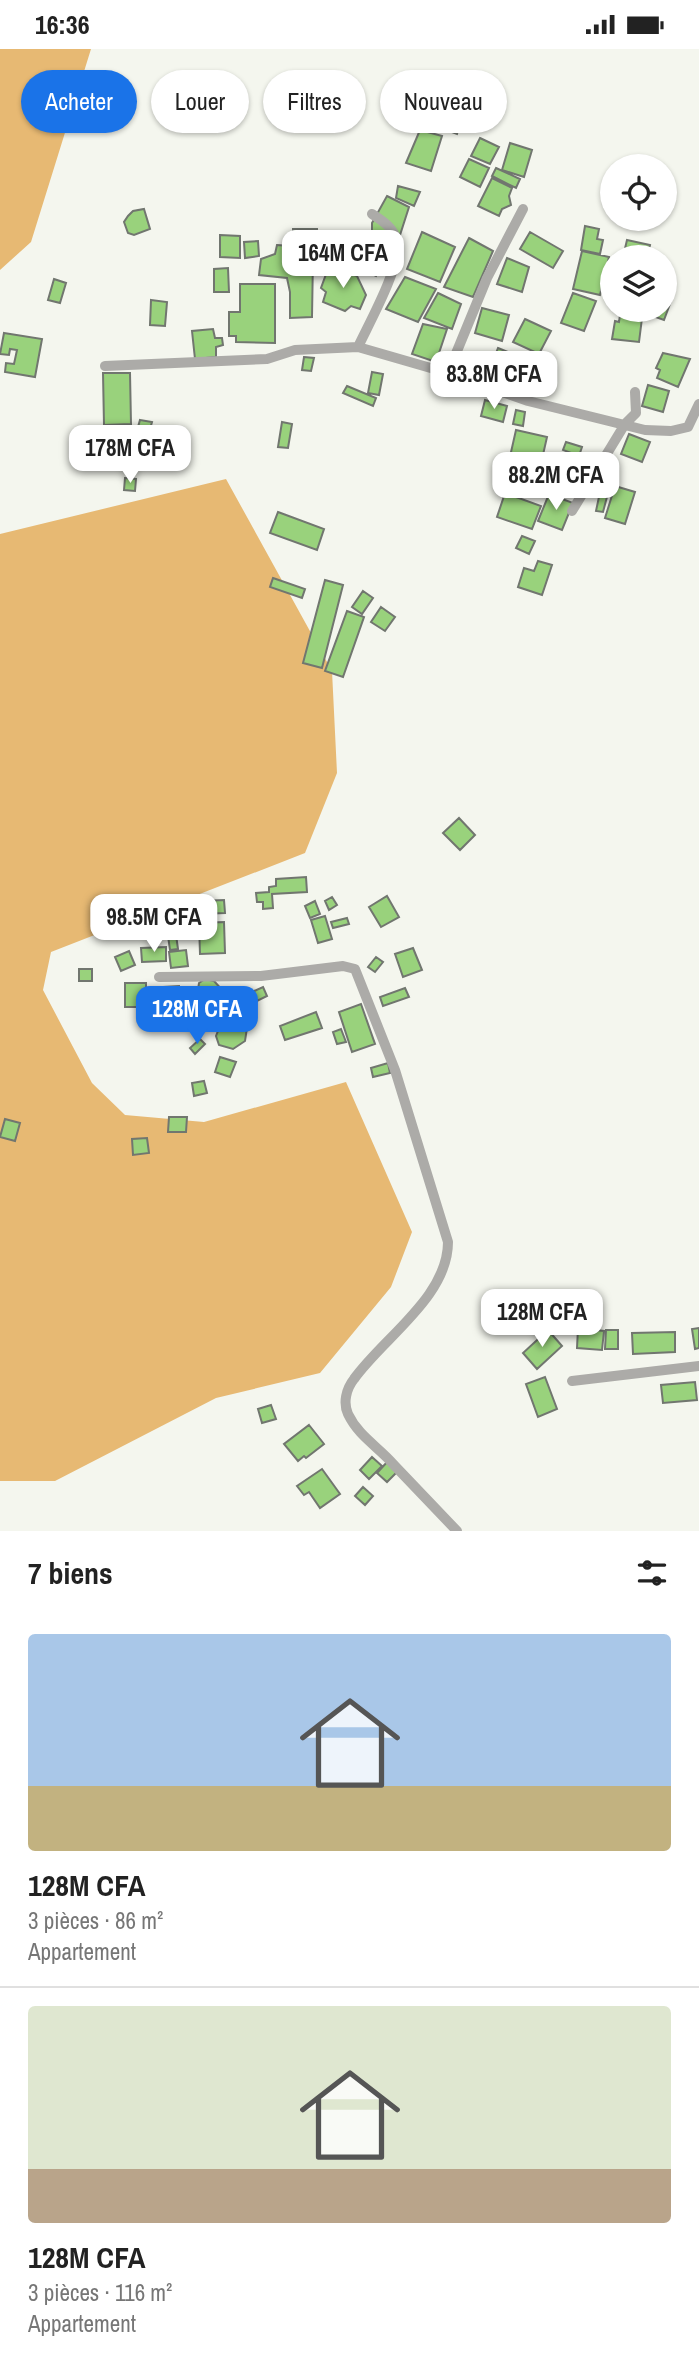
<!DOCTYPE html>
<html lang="fr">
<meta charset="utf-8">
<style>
:root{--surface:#fff;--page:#f6f6f6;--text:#222;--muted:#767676;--line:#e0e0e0;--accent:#1a73e8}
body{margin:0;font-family:"Archivo Narrow",sans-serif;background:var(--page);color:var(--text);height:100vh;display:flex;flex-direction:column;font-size:26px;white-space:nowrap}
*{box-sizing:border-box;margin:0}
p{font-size:23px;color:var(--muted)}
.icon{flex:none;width:38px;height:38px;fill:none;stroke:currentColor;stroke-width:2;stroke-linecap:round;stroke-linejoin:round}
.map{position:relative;height:1482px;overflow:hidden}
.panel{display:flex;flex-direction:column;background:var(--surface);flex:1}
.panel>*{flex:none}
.banner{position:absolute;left:21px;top:21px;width:658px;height:63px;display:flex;gap:14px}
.controls{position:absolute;left:600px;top:105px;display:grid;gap:14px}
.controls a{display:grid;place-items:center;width:77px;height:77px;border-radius:50%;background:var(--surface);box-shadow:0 2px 5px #0004;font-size:35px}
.price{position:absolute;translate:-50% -60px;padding:0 16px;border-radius:14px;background:#fff;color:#222;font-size:23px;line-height:46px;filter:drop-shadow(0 2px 4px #0008)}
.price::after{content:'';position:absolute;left:50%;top:42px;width:21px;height:16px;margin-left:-10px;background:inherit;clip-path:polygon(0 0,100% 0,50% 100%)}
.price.on{background:var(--accent);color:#fff}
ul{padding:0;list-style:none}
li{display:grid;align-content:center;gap:14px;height:371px;padding:0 28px}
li+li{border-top:2px solid var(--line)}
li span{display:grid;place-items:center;height:217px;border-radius:7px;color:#555}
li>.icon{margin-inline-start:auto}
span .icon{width:126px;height:126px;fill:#fffc;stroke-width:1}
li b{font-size:30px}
h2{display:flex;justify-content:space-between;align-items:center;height:84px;padding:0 28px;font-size:30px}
.chip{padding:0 24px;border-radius:32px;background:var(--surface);box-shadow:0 2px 5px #0004;font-size:24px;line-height:63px}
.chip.on{background:var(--accent);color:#fff}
.status{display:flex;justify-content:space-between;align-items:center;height:49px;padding:0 35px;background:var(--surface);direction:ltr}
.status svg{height:19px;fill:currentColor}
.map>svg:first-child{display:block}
</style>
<div class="status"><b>16:36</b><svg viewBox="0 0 49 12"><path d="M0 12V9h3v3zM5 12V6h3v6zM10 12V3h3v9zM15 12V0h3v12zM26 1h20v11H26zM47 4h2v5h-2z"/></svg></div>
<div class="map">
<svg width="699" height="1482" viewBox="0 0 699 1482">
<rect width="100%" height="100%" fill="#f4f6ee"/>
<!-- green -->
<path fill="#e7b973" d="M0,0H91L31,193L0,221Z
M226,430L332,622L337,724L305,804L51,903L43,941L92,1034L125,1066L204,1073L346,1033L412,1183L391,1238L320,1324L216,1349L55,1432H0V485Z"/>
<!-- building -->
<path fill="#99d27c" stroke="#71766f" stroke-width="2" d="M429,56L463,64L457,85L424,73Z
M420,81L442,87L431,122L406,114Z
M480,89L499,98L490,115L471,107Z
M510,94L532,101L524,128L502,121Z
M469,110L489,119L480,138L460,128Z
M496,119L520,130L516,139L492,127Z
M492,129L512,139L509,147L511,156L502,160L499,167L478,157Z
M398,137L420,143L414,157L396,149Z
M387,147L409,158L400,186L396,184L391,193L372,183V174Z
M144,160L150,180L134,186L128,184L124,173L128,167L133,162Z
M585,177L599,180L597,190L603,191L600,205L581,201Z
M293,180H317V197H293Z
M422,183L455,198L440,233L407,220Z
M530,183L563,202L553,219L520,200Z
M370,184L391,193L376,227L355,217Z
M333,185L353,191L347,208L328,202Z
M220,186L240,187V209L220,208Z
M469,189L493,202L473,248L444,238Z
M627,191L650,196L648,204L654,205L653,208H623Z
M258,192L259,207L245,209L244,193Z
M277,196L290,197V209H313L312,268L290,269V243L287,229L259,226L261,210L275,205Z
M582,202L609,208L600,246L573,240Z
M507,209L529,218L522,243L497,235Z
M329,217L357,227L366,246L360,260L351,257L345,262L323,253L326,243L321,239Z
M228,219L229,243H214V220Z
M405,228L436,240L418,273L386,260Z
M54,230L66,234L60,254L48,251Z
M240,235H275V294L236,293V287H229V263H240Z
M665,240L674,244L664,271L636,261H665Z
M438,244L461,255L452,280L424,269Z
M573,244L596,252L584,282L561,274Z
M151,251L167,253L165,277L150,276Z
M482,259L509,266L502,292L475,284Z
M620,266L642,269L639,293L612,290L615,272L619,273Z
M525,270L551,282L539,305L513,293Z
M423,275L447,280L436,313L412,305Z
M213,280L215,289H222L223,296L216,298V308L195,310L192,282Z
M4,284L42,290L35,328L5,323L6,314L14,315L17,301L10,300L9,306L0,305Z
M498,299L535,314L530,327L517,322L514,329L503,325L506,317L493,312Z
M663,304L690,310L678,338L657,329L660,321L656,319Z
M304,308L314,309L311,322L302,321Z
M372,323L383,325L379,346L368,344Z
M103,324H130L131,375L104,376Z
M517,325L535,329L531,346L513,342Z
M648,336L669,342L663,363L642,357Z
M347,337L376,349L373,357L343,344Z
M485,351L507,357L503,373L481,367Z
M516,361L525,363L523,377L513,375Z
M140,371L152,373L150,380L138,378Z
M282,373L292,375L288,399L278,398Z
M516,381L547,388L540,419L509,412Z
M629,385L650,393L642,413L621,405Z
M566,393L582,398L579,407L563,401Z
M556,413L580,421L572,447L548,439Z
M125,429L136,430L135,442L124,441Z
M615,437L635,443L625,475L605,469Z
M600,443L608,444L603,463L596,462Z
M505,444L541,457L532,480L497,468Z
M549,445L573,454L562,481L538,472Z
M278,463L324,480L317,501L270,484Z
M522,487L535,492L529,505L516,499Z
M538,512L552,516L542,546L518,538L524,519L534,522Z
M273,529L305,540L302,549L270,538Z
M325,531L343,536L322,619L303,614Z
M363,542L373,549L362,565L352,558Z
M381,558L395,568L385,582L371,573Z
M347,562L364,568L343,628L325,622Z
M459,769L475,786L460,801L443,784Z
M306,828L307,843L272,845L273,859L263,860V853H257L256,844L269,843V838L276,837V830Z
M387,847L399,868L381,878L369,858Z
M332,848L337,856L329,861L325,852Z
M224,851L225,864L200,865L199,852Z
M315,852L320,865L310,869L305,857Z
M325,867L332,890L318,894L311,871Z
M347,869L349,875L333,879L331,873Z
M187,870L188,883L156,887L155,874Z
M224,873L225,904L200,905L199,874Z
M176,886L178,900L170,901L168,887Z
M166,898V912L142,913L141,899Z
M413,899L422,921L403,928L395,905Z
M186,901L188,917L171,919L169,903Z
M129,902L135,916L121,922L115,908Z
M376,908L383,913L375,923L368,918Z
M79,920H92V932H79Z
M205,930L214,932L223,942L251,943L255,957L249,966L245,992L233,1000L219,996L216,987L220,977L231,975L233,967L227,954L222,952L207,958L196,953L199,934Z
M125,934H146V958H125Z
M179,937L180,955L148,956L147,939Z
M263,938L267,947L257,952L252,943Z
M405,939L409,948L383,957L380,948Z
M361,955L375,995L352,1003L339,963Z
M316,963L322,979L285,991L280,977Z
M341,980L346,993L337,995L333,983Z
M200,990L205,995L195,1005L190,999Z
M220,1008L236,1013L230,1028L215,1023Z
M388,1014L390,1024L373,1028L371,1019Z
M204,1032L207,1044L194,1047L192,1034Z
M169,1068H187L186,1083H168Z
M5,1070L20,1074L15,1092L0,1088Z
M147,1089L149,1104L133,1106L132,1090Z
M578,1279L604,1282L602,1301L577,1299Z
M699,1279V1299L695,1300L692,1280Z
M548,1281L562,1297L537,1320L523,1304Z
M606,1281H618V1300H605Z
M675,1283V1303L633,1305L632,1284Z
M545,1328L557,1360L538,1368L526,1335Z
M695,1333L697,1351L663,1354L661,1336Z
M271,1356L276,1370L262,1374L258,1360Z
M309,1376L324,1395L306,1409L304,1407L298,1412L284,1395Z
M372,1408L382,1417L369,1430L360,1421Z
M388,1412L398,1422L387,1433L377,1424Z
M322,1420L340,1445L320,1459L309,1443L304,1446L297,1437Z
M363,1438L373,1447L365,1456L355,1447Z"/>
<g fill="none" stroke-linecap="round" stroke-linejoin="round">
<!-- minor -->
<path stroke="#acaba8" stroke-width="10" d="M358,298C368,276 402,216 397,193C394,179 383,172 372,165
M105,317L267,310L295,301L358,298L448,324L528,352L645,381L671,382L688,378L699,355
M448,324L487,229L523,160
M572,462L625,375L636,364L635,343
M159,928L261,927L343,917L355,920L395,1021L448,1193C448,1248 383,1289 354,1330C346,1340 343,1354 348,1365C359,1388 379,1398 394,1416C415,1438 436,1460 457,1482
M572,1332L699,1317"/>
</g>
</svg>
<div class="controls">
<a><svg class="icon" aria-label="locate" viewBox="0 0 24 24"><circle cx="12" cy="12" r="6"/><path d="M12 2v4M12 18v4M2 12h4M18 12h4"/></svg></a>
<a><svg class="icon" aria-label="layers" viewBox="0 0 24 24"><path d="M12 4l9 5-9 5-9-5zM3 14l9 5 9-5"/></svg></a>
</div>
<b class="price" style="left:343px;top:241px">164M CFA</b>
<b class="price" style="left:494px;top:362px">83.8M CFA</b>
<b class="price" style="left:130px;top:436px">178M CFA</b>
<b class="price" style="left:556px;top:463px">88.2M CFA</b>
<b class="price" style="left:154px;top:905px">98.5M CFA</b>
<b class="price on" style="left:197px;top:997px">128M CFA</b>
<b class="price" style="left:542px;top:1300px">128M CFA</b>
<div class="banner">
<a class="chip on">Acheter</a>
<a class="chip">Louer</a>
<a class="chip">Filtres</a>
<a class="chip">Nouveau</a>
</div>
</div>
<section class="panel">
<h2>7 biens<svg class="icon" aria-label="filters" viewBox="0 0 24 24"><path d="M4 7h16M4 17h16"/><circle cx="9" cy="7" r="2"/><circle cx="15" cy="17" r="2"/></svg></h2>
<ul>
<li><span style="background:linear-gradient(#a9c7e8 70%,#c2b280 0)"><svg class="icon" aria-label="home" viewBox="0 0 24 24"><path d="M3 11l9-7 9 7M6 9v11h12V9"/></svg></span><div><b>128M CFA</b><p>3 pièces · 86 m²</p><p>Appartement</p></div></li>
<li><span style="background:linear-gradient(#dfe7d0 75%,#b9a48a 0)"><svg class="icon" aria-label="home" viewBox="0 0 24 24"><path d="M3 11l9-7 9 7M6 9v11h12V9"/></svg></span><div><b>128M CFA</b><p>3 pièces · 116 m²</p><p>Appartement</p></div></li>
</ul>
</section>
